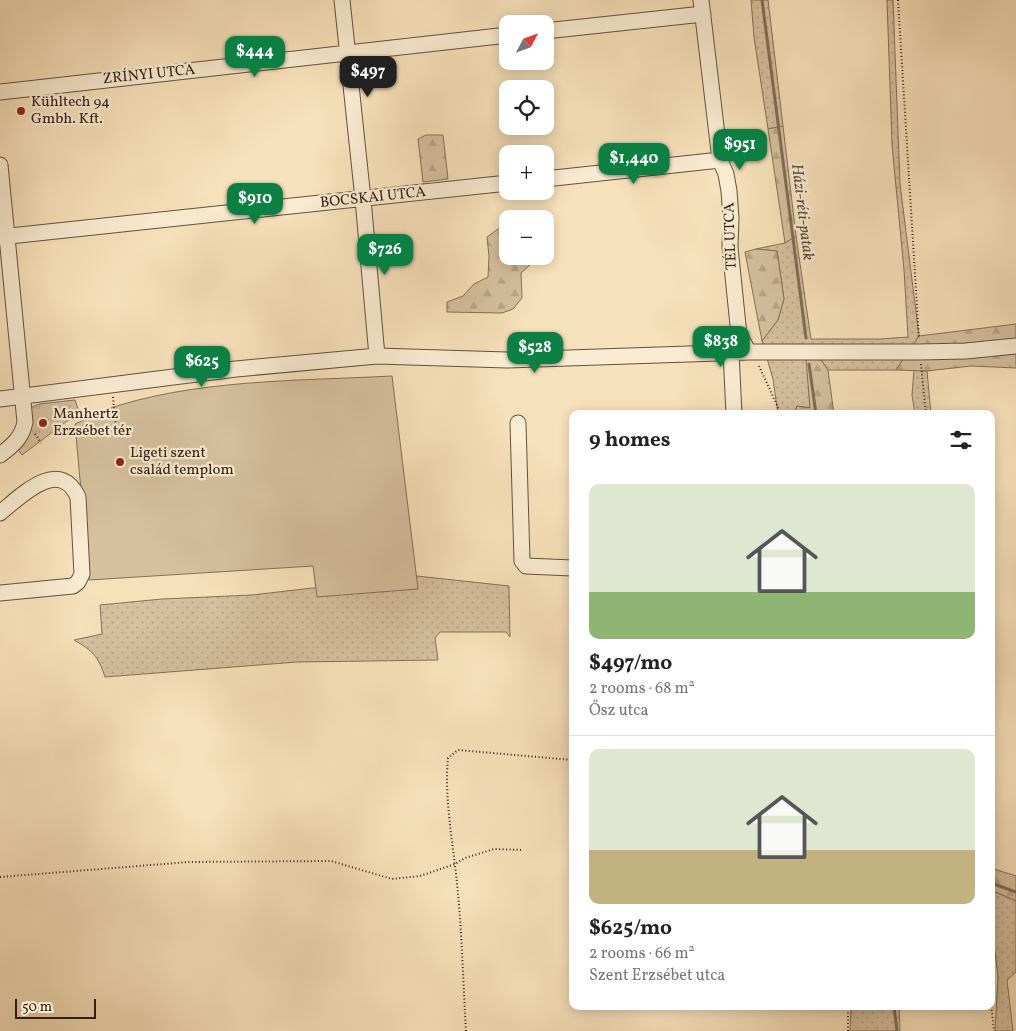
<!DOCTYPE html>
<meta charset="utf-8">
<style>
:root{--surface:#fff;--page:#f2f2f2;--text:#222;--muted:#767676;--line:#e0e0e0;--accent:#0b8043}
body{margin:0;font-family:Vollkorn,serif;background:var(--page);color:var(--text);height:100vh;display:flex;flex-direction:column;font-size:19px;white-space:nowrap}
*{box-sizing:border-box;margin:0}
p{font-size:16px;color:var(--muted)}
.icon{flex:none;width:28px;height:28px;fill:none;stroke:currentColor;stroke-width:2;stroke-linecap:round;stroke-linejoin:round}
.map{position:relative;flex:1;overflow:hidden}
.panel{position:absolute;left:569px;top:410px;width:426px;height:600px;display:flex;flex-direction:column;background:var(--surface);border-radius:10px;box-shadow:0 2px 12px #0003}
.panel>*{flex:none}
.needle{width:32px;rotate:49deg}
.tools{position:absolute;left:499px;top:15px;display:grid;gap:10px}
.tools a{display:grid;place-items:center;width:55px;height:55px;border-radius:10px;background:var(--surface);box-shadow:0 2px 12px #0003;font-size:25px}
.scale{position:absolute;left:15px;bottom:12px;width:81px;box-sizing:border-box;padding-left:5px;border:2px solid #332014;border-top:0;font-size:14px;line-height:18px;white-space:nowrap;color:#332014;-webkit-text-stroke:4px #faecd2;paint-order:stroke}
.price{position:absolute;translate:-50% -42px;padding:0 11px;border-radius:10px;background:var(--accent);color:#fff;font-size:16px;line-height:32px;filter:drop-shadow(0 1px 2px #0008)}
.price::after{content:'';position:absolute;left:50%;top:30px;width:15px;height:11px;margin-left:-8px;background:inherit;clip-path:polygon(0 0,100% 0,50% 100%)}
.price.selected{background:#222;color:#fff}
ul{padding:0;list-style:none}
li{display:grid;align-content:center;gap:10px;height:265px;padding:0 20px}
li+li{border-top:1px solid var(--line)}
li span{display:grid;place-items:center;height:155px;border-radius:10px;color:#555}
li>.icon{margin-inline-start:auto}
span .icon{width:90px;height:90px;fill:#fffc;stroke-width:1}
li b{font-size:21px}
h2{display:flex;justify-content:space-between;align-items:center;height:60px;padding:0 20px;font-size:21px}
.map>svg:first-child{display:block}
</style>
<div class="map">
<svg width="1016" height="1031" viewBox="0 0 1016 1031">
<defs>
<pattern id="grass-dots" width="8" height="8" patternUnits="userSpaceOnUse" patternTransform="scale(1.25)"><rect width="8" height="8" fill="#d6c09e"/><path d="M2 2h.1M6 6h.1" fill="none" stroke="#b8a587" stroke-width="1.8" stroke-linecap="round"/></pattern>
<pattern id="forest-firs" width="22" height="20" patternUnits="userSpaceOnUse" patternTransform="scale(1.25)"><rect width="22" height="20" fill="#d6c09e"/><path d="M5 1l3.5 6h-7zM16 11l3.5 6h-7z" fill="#b8a587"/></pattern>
<pattern id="park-tufts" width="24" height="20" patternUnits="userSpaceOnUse" patternTransform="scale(1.25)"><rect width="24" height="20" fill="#d6c09e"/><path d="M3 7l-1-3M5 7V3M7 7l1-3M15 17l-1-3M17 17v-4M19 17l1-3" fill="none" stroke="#b8a587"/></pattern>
</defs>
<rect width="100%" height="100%" fill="#f7e1ba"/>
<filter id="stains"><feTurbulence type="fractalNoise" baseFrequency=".004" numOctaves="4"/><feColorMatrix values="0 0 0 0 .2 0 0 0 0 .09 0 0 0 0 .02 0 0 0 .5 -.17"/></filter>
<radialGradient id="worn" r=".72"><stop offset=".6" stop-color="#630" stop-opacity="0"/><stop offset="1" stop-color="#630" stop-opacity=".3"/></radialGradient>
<!-- grass -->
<path fill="url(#grass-dots)" stroke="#847059" d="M751,0H768L783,126L768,129L754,37Z
M887,0H893L900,184L919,336L896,370H828L821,360L807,359L810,408L797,406L794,414H778L773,379L762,341L778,320L784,299L777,251L756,249L785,243L796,236L811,339H880L908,337L904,270L892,145Z
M914,370L927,371L931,414H915L912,395Z
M417,576L509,586L510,637L506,632H440L435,638L438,660L297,662L105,677C98,656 93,651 74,640L102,634L100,605L162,599L252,595Z
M991,890L1016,901V972L1007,980L1013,1031H995L998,977L991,921Z
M851,1006H899L900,1031H850Z"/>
<!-- forest -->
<path fill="url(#forest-firs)" stroke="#847059" d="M783,126L796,236L785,243L768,129Z
M426,135H443L448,179L423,182L418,139Z
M501,227L507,228L508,256H530L531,264L521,273L522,298L513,309L502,313L447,312V302L463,296L474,284L488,277L489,256L487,237Z
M756,249L777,251L784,299L778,320L762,341L745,252Z
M1016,324V368L971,366L927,371L896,370L919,336Z
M806,359L821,360L828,370L834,414H794L797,406L810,408Z
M991,868L1016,876V901L991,890Z"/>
<!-- park -->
<path fill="url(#park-tufts)" stroke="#847059" d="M75,400L79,412L22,455L17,448L30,408L39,404Z"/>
<!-- garden -->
<path fill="#d6c09e" stroke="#847059" d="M392,376L418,589L317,597L313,566L89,580L75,424C84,420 93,415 102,411C191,379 298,381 392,376Z"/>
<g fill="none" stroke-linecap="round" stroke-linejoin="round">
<!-- stream -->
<path stroke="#806c56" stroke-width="3" d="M762,0L806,338
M809,364L816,414
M994,884L1016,892
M894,1006L897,1031"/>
<!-- minor casing -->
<g stroke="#64503e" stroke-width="17">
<path id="minor" d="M342,0L363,199L377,356
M701,0L720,160L726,174L729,191L731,218L730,247L739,335L749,352
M545,31L703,14
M0,92L508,35
M0,165L25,422C22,438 12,446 0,455
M545,179L720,160
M0,237L508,183
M731,352L734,414
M0,399L236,369L377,356L507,360L749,352H919L966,351L1016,346
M518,423L522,561L526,566L572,568
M0,513C20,497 59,456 78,497L82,574L78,582L73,586L0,593"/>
</g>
<!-- path -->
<path stroke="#332014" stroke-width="2" stroke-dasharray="1 2.5" stroke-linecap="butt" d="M898,0L919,339
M921,364L926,414
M759,366L781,414
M113,397L117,438
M35,434L41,443
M0,877L189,862L331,861L392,879L420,876L455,864L465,858L494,849L522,850
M991,1003L994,1031
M466,1031C463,982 462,932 457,883C453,844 444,796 448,758L458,750L572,760
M848,1031V1006"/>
<!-- minor -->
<use href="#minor" stroke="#faecd2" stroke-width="15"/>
</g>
<!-- markers -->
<g fill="#8f2418" stroke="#faecd2" stroke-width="2">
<circle cx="21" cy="111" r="5"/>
<circle cx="43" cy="423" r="5"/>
<circle cx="120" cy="462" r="5"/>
</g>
<g text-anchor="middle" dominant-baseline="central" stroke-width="4.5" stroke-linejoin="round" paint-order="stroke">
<!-- street labels -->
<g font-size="15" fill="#332014" stroke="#faecd2">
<text transform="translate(149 75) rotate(-6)">ZRÍNYI UTCA</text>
<text transform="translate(373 198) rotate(-6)">BOCSKAI UTCA</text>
<text transform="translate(731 236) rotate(-92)">TÉL UTCA</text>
</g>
<!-- poi labels -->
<g font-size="15" fill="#332014" stroke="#faecd2" text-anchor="start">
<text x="31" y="102">Kühltech 94<tspan x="31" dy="17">Gmbh. Kft.</tspan></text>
<text x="53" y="414">Manhertz<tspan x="53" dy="17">Erzsébet tér</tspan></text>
<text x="130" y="453">Ligeti szent<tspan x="130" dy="17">család templom</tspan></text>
</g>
<!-- water labels -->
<g font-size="16" font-style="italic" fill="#604c3a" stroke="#faecd2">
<text transform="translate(802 212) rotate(83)">Házi-réti-patak</text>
</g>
</g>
<rect width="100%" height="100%" filter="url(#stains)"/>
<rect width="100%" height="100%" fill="url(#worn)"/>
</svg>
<div class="tools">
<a><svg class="needle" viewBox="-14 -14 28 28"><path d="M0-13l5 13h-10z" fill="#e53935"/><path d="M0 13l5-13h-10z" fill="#767676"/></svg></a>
<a><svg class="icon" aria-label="locate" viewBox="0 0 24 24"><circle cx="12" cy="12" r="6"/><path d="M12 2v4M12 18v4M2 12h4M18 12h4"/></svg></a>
<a>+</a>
<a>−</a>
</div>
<div class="scale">50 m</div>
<b class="price" style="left:255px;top:78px">$444</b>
<b class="price selected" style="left:368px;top:98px">$497</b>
<b class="price" style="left:740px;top:171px">$951</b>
<b class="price" style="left:634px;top:185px">$1,440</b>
<b class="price" style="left:255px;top:225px">$910</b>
<b class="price" style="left:385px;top:276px">$726</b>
<b class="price" style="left:721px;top:368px">$838</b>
<b class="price" style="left:535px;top:374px">$528</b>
<b class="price" style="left:202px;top:388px">$625</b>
<section class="panel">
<h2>9 homes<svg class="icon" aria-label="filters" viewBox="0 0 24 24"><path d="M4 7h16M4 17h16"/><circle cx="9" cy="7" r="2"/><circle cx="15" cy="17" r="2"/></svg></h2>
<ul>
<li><span style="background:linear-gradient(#dfe7d0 70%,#8fb573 0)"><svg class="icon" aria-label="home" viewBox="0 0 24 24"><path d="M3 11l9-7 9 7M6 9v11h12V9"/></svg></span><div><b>$497/mo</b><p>2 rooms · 68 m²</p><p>Ősz utca</p></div></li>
<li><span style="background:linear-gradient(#dfe7d0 65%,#c2b280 0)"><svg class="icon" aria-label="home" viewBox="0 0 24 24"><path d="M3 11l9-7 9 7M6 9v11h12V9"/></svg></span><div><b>$625/mo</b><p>2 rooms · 66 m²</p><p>Szent Erzsébet utca</p></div></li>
</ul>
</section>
</div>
